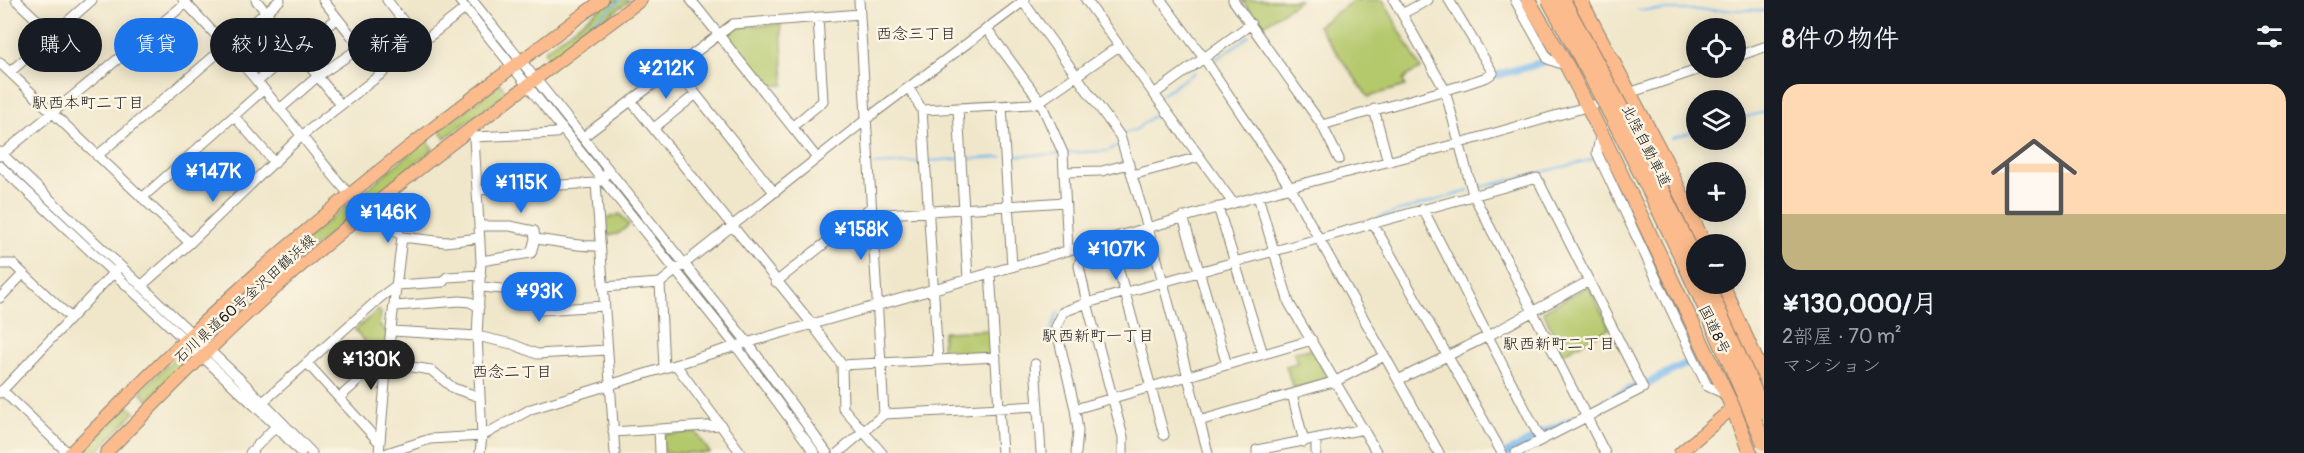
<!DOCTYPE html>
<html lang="ja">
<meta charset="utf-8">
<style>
:root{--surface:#171b24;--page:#20242c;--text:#f1f3f6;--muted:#9ea1a6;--line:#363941;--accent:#1a73e8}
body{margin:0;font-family:Pangolin,"Klee One",sans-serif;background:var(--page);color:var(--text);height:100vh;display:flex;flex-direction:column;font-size:22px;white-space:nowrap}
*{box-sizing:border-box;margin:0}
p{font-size:20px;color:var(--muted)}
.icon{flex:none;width:33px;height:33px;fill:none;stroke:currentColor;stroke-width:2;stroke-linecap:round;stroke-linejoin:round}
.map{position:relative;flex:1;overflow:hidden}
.drawer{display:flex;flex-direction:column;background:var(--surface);width:540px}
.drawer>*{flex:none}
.guide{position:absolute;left:18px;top:18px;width:570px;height:54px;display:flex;gap:12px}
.buttons{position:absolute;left:1686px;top:18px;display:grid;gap:12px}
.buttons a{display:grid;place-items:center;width:60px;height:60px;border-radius:50%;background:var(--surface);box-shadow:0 3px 15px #0003;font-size:30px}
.price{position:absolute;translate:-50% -51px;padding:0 14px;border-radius:21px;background:var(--accent);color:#fff;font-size:20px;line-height:39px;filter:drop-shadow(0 2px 3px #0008)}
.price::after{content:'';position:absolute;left:50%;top:36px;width:18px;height:14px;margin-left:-9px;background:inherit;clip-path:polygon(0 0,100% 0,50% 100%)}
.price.on{background:#222;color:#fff}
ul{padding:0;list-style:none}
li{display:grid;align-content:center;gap:12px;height:318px;padding:0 18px}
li+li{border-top:2px solid var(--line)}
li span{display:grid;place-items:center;height:186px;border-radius:18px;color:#555}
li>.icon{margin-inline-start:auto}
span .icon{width:108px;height:108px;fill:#fffc;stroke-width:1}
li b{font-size:26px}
h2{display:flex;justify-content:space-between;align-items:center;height:72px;padding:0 18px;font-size:26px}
.pill{padding:0 21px;border-radius:27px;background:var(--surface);box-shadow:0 3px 15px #0003;font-size:21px;line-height:54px}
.pill.on{background:var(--accent);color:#fff}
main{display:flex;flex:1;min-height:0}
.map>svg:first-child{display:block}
</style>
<main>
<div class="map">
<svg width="1764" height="453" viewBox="0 0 1764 453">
<rect width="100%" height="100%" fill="#fcf5e5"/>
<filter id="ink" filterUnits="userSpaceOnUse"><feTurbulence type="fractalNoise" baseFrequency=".0167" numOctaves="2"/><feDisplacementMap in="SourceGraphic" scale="12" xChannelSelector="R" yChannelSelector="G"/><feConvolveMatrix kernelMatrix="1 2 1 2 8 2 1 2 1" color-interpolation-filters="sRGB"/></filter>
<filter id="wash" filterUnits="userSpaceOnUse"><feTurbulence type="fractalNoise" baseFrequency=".008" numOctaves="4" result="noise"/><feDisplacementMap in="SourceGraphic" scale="24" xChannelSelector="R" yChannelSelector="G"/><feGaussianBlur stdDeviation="1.35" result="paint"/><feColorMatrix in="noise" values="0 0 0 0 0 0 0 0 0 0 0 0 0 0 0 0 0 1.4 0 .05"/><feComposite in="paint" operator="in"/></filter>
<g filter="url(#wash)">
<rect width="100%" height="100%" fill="#f0e7cb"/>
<!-- green -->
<path fill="#b4c86c" stroke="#687244" stroke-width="1.5" d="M611,0H630L549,60L544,51Z
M1242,0H1300L1261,27Z
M1354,0H1383L1421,69L1408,75L1403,81L1405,86L1368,97L1318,26Z
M781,24L784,85L765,86L726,37V33L735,27Z
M500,84L507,93L445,138L439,130Z
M426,140L433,149L289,268L282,259Z
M620,214L629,225L618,234L604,236L603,220Z
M269,270L276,279L215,334L208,326Z
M1588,286L1610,328L1562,354L1543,311Z
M378,310L381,313L379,325L392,337L388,369H371L356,352L365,342L355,330Z
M994,330L992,355L946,357L942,353L943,332Z
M1312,349L1328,380L1293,388L1286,366L1297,363L1294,352Z
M178,355L186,362L148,400L140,392Z
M127,405L135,412L96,453H81Z
M696,432L710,453H664L662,436L666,434Z"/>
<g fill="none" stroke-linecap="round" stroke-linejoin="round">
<!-- stream -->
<path stroke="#79b9ed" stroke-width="2" d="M1638,10H1764
M582,30L621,0
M1215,60L1249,36
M1161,95L1195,72
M1736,120L1764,112
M1121,134L1135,130L1161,110
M1672,138L1696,131
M1065,153L1108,151L1119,144
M1008,156L1059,154
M967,159L1002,157
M929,161L959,159
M874,165L920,162
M1478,188L1594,159
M1379,217L1468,191
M1338,228L1350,225
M1047,342L1058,312"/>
<!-- canal -->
<path stroke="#79b9ed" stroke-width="8" d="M1497,75L1541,63
M1646,384L1689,362
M1606,402L1637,386
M1543,433L1574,419
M1508,453L1534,439"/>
</g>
</g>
<g filter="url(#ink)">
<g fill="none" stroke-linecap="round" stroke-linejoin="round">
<!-- minor casing -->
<g stroke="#868274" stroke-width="11">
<path id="minor" d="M16,0L52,34
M183,0C216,35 249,70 279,108C303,136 324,166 349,194
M256,0L341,105
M323,0L382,74
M387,0L421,44
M459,0L736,346L815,453
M472,0L748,343L827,453
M691,0L817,158
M859,0L884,414
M1022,0L1120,136L1154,248L1208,453
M1086,0L1233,203
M1161,0L1204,58L1290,187L1439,453
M1233,0L1322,125L1463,85L1487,77L1493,73L1449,0
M1394,0L1445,90L1473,194L1605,453
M1515,0L1548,59L1567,66
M1402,14L1428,0
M987,29L1040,101L1063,153L1068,250
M1736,57L1764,47
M0,63L190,243
M675,68L774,192
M10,72L92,0
M257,82L296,48L337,19
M909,88L922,110L1032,104L1040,101L1119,46
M1154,94L1251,24
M1626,94L1703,68
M631,101L812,324L842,365L843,408L882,453
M1002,107L1012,266
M280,109L318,76L361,47
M958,109L968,279
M1374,109L1388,162
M922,110L938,360
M234,116L275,163
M1322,125L1339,159
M792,127L823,101L818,17
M654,128L696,94
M472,133L474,137L556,133L562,128
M1601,133L1597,153L1707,386L1727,395
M474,137L481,261L477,336L482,436L480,453
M583,137L733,24L860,14
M0,152L242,381L312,453
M0,156L186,3
M97,156L280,0
M0,166L273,423L301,453
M1064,172L1102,171L1129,164
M605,175L596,183L615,453
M1132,175L1199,157
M477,190L596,183
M1258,196L1289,303L1377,453
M142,198L263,90
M373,205L402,237L386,371L379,453
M1218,207L1263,354
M1423,209L1541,440
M872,215L1065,202
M1183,217L1227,365
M1373,223L1502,453
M479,226H510L534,231L535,239
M402,237L445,242L479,238
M1110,238L1164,435
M1084,246L1290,187L1460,143L1607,101
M272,260L287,278
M481,261L531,253L535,239C557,241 578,247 600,246
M0,264H13L71,318
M990,272L1002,453
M776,282L871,207
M660,283L664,368
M141,286L190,243L300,137L466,8
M482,287L502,289L537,300L540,310L604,306
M603,287L660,283L873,114L1025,0
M0,298L23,274
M395,306L460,301L470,302L479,307
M392,331L477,336L512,344L537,354L607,350
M307,363L379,442
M387,363L431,370L453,388L480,397
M1035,364L1041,453
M676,365L741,453
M842,365L996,357
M1398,380L1488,336L1589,281
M2,390L68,453
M0,393L116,270
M1292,394L1304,442
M339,398L369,371H386
M263,402L382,296L397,285L443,282L447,277L481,275
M1075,409L1312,340
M1199,421L1336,381L1384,356
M659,429L660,453
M613,432L721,425
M250,453L280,422
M387,453L430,439L482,436L531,409L736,346L1084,246L1079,266L1087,303L1063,312L1056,327L1075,409L1078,431L1076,453
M838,453L884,414L1038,406
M1123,453V437L1087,303L1537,178L1643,388L1516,453
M1257,453V450L1364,429
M1316,453V439"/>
</g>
<!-- major casing -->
<g stroke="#868274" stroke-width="14">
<path id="major" d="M70,453C137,387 203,320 274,258C379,167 491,83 602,0
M106,453C165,393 224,333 288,277C401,179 521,90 641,0
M1680,453L1764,381"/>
</g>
<!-- highway casing -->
<g stroke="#868274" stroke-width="16">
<path id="highway" d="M1528,0L1567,66L1603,137L1733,408L1750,453
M1580,0L1666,162L1704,244
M1722,284L1764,378"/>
</g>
<!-- minor -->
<use href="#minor" stroke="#fff" stroke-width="9"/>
<!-- major -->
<use href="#major" stroke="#fbbb8c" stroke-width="12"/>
<!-- highway -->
<use href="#highway" stroke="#fbbb8c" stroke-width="14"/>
<!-- highway-bridge casing -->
<g stroke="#868274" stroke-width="16" stroke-linecap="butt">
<path id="highway-bridge" d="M1549,0C1629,143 1701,291 1764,443
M1563,0L1623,111L1696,260
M1707,284L1764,412"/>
</g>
<!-- highway-bridge -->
<use href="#highway-bridge" stroke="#fbbb8c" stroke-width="14"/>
</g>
</g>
<g text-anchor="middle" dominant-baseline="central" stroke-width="5" stroke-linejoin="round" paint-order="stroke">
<!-- street labels -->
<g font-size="15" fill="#1c1c1c" stroke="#fcf5e5">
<text transform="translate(1646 146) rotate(63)">北陸自動車道</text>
<text transform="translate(245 299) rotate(-42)">石川県道60号金沢田鶴浜線</text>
<text transform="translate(1714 330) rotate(64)">国道8号</text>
</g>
<!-- neighbourhood labels -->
<g font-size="16" fill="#1c1c1c" stroke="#fcf5e5">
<text x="916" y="34">西念三丁目</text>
<text x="88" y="103">駅西本町二丁目</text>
<text x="1098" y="336">駅西新町一丁目</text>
<text x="1559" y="344">駅西新町二丁目</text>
<text x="512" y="372">西念二丁目</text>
</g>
</g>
</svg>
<div class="buttons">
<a><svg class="icon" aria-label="locate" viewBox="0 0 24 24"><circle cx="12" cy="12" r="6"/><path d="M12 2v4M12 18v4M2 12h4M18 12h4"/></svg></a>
<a><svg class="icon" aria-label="layers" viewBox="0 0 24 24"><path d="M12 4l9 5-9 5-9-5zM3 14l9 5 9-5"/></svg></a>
<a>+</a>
<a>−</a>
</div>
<b class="price" style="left:666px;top:100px">¥212K</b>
<b class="price" style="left:213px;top:203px">¥147K</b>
<b class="price" style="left:521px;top:214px">¥115K</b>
<b class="price" style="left:388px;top:244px">¥146K</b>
<b class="price" style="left:861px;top:261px">¥158K</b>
<b class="price" style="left:1116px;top:281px">¥107K</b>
<b class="price" style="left:539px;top:323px">¥93K</b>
<b class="price on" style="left:371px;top:391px">¥130K</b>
<div class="guide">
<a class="pill">購入</a>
<a class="pill on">賃貸</a>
<a class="pill">絞り込み</a>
<a class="pill">新着</a>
</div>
</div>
<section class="drawer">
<h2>8件の物件<svg class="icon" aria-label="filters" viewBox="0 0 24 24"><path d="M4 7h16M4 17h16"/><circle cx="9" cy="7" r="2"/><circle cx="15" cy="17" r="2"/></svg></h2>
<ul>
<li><span style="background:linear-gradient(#ffd9b3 70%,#c2b280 0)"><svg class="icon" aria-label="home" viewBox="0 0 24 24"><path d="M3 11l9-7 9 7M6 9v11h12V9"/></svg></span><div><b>¥130,000/月</b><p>2部屋 · 70 m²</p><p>マンション</p></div></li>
</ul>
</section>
</main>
